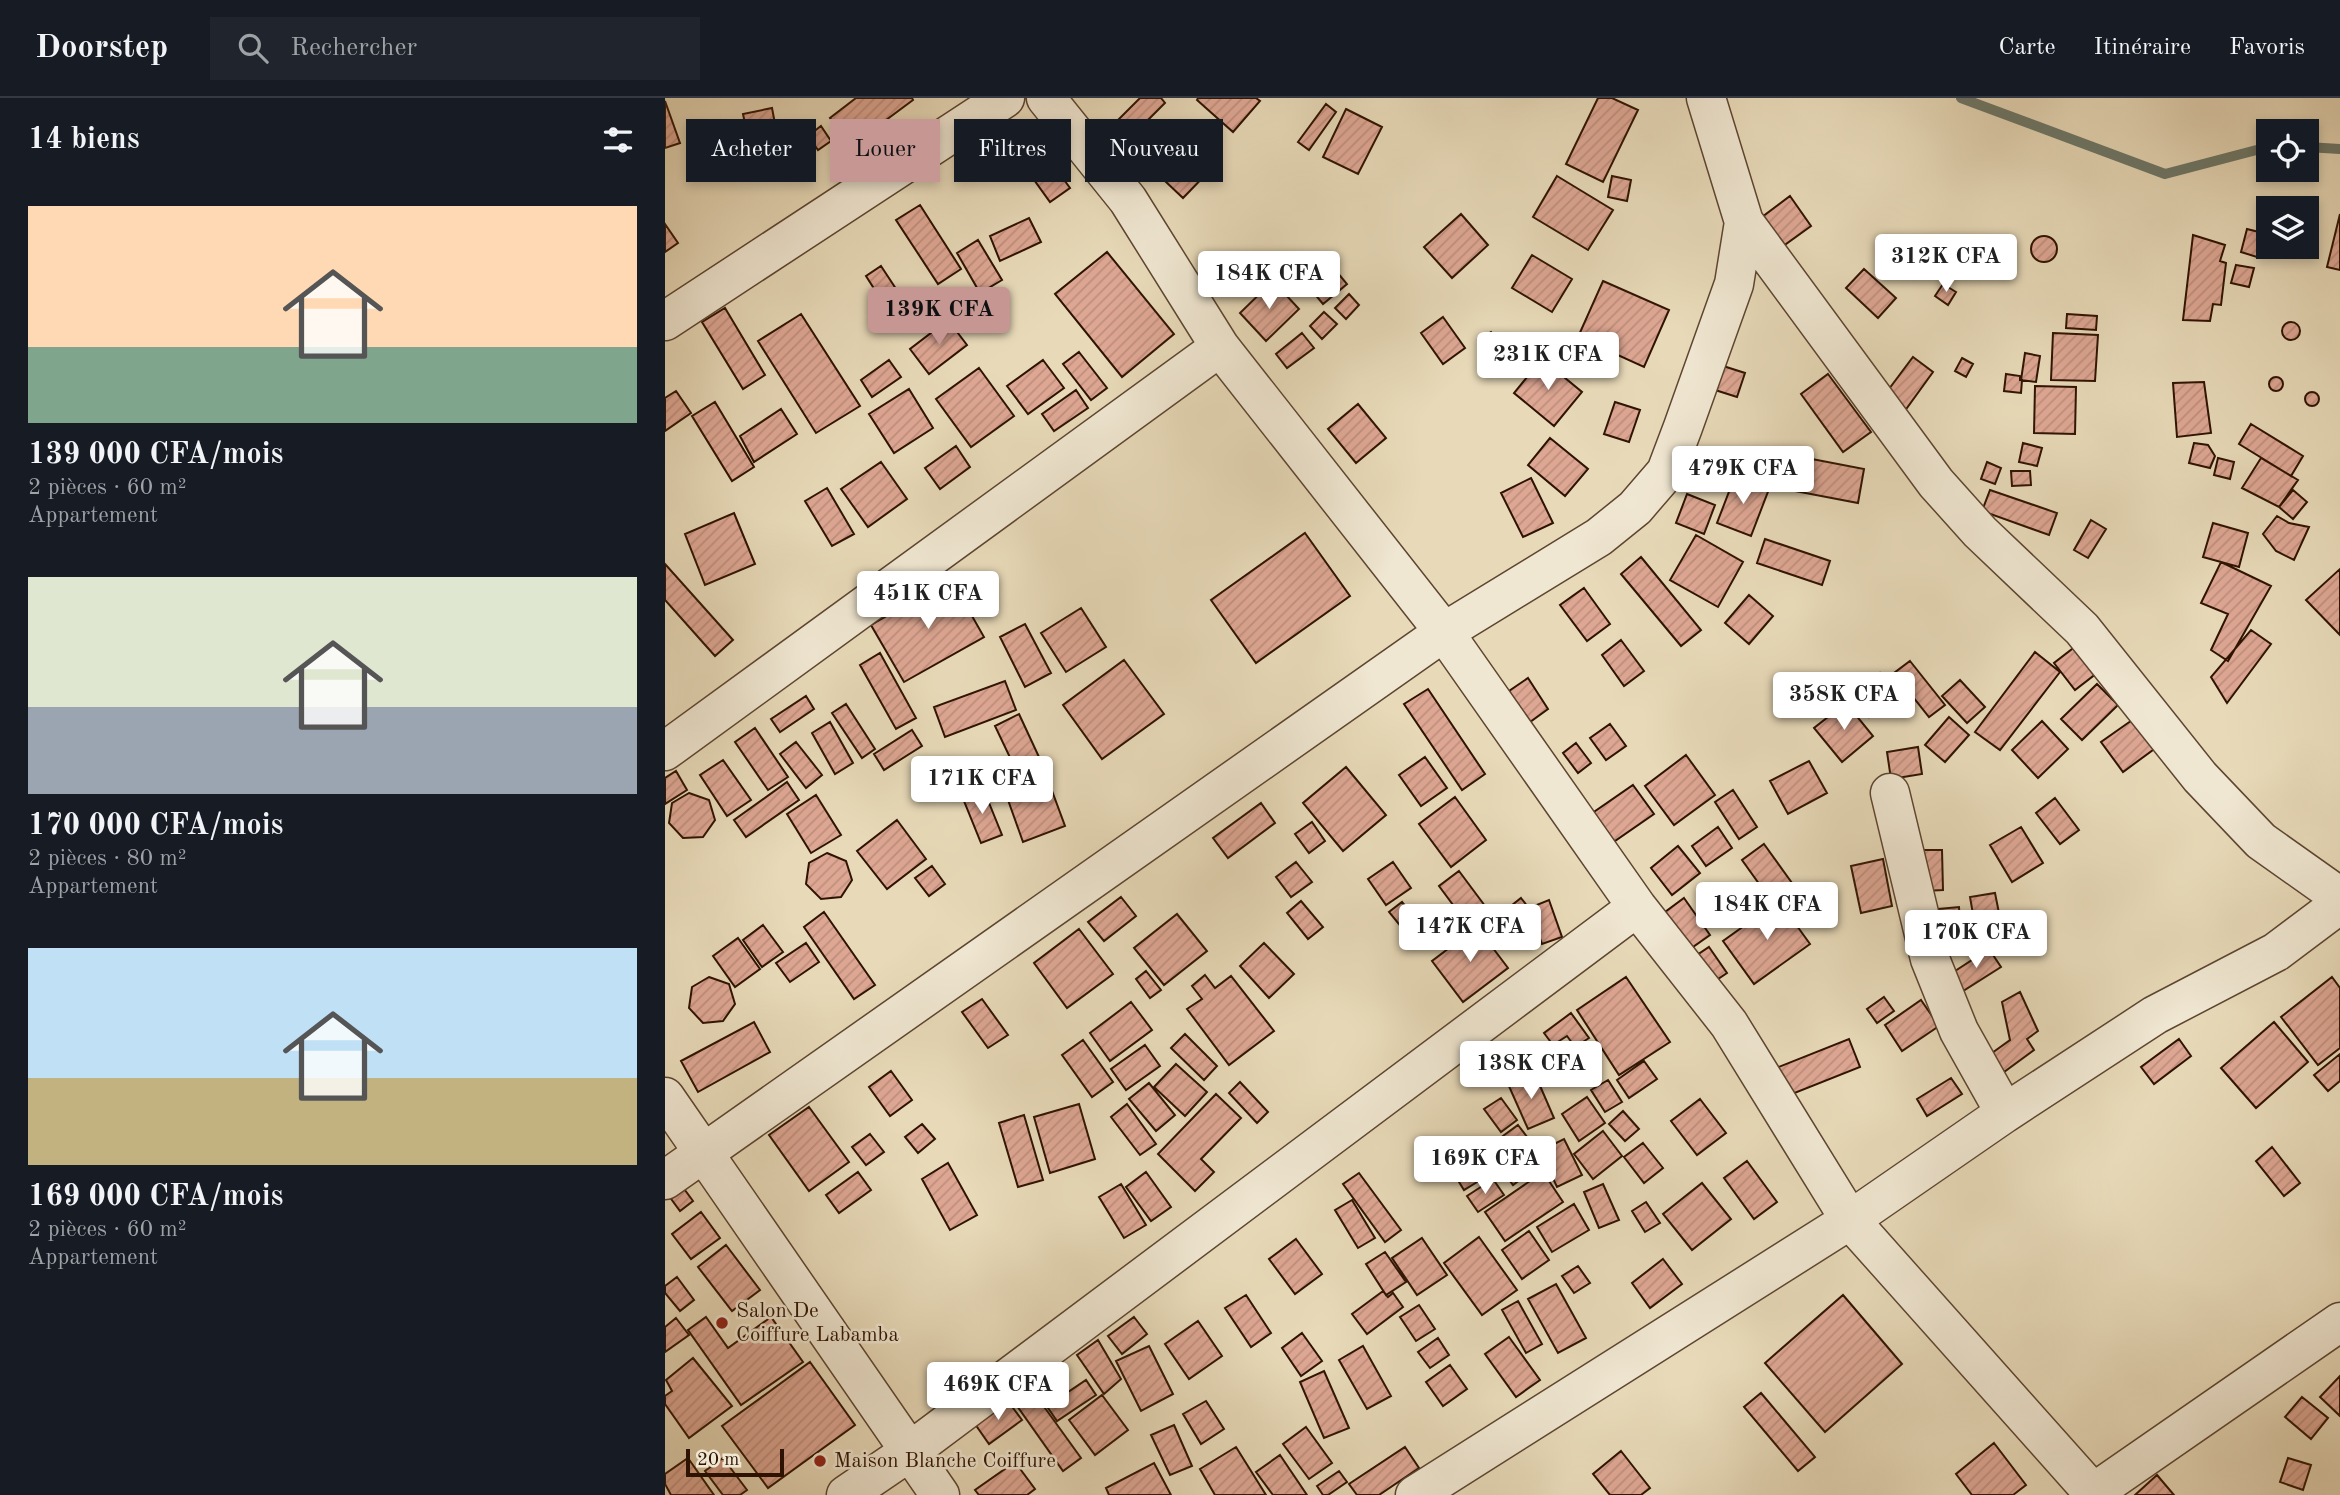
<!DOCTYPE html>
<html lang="fr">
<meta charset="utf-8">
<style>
:root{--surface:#171b24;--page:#20242c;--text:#f1f3f6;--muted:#9ea1a6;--line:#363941;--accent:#c59692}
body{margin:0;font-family:"Old Standard TT",serif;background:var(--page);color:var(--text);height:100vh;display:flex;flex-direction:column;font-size:26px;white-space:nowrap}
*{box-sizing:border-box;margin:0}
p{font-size:23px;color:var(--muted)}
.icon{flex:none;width:38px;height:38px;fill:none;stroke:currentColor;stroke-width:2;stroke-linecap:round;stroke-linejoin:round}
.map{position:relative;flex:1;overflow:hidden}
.drawer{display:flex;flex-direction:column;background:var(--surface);width:665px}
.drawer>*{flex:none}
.hud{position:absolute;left:21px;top:21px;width:665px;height:63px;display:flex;gap:14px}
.fabs{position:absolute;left:1591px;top:21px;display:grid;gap:14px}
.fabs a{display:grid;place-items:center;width:63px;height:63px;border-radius:0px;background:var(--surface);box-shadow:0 4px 10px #0003;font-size:35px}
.scale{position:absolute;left:21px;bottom:18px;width:98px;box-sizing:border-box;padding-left:7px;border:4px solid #2f1302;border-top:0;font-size:19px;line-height:24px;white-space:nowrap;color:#2f1302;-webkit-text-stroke:5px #f0e7d2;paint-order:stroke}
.price{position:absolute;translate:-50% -60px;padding:0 16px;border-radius:7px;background:#fff;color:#222;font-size:23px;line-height:46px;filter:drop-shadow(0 2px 4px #0008)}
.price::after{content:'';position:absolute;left:50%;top:42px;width:21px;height:16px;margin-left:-10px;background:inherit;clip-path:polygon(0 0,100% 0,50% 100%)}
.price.selected{background:var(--accent);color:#111}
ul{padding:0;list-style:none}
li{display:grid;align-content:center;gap:14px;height:371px;padding:0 28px}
li span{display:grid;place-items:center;height:217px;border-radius:0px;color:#555}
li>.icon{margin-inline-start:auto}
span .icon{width:126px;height:126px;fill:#fffc;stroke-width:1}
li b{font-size:30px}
h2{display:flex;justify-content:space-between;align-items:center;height:84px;padding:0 28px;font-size:30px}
.pill{padding:0 24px;border-radius:0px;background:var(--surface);box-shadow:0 4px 10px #0003;font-size:24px;line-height:63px}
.pill.selected{background:var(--accent);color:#111}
header{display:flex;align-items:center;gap:42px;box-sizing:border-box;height:98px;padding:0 35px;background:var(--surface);border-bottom:2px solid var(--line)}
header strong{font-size:33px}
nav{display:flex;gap:38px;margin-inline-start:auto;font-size:24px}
.search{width:490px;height:63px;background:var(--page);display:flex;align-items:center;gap:18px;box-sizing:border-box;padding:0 24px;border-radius:0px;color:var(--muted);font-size:26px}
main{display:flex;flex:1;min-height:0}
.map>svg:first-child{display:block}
</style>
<header>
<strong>Doorstep</strong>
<div class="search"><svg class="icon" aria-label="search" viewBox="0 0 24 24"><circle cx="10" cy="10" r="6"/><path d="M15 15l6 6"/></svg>Rechercher</div>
<nav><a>Carte</a><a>Itinéraire</a><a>Favoris</a></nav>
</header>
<main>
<section class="drawer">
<h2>14 biens<svg class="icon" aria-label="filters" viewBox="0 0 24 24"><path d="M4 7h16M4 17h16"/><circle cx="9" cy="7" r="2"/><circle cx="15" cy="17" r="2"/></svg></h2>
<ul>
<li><span style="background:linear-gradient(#ffd9b3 65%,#7fa58c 0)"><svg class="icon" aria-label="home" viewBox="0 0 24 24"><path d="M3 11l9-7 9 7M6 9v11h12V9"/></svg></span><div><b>139 000 CFA/mois</b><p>2 pièces · 60 m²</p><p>Appartement</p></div></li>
<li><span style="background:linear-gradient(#dfe7d0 60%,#9aa5b1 0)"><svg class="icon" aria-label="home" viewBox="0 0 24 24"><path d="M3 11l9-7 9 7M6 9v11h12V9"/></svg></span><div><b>170 000 CFA/mois</b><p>2 pièces · 80 m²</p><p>Appartement</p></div></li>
<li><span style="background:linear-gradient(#bfe0f5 60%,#c2b280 0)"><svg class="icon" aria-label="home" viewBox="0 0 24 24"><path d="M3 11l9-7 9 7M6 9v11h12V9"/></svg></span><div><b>169 000 CFA/mois</b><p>2 pièces · 60 m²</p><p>Appartement</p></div></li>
</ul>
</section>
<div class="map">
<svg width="1675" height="1397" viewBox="0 0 1675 1397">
<defs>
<pattern id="building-hatch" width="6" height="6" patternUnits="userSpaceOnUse" patternTransform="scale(1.75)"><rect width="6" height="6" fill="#dea794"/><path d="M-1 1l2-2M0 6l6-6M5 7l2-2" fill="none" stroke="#bf8f7e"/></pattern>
</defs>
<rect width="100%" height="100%" fill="#e8dab9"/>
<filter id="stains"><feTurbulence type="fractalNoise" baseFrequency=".00286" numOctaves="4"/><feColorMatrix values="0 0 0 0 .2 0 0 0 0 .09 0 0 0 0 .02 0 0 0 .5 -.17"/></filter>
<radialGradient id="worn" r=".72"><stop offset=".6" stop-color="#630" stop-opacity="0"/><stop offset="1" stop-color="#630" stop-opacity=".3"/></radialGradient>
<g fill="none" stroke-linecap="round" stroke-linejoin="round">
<!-- stream -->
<path stroke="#6d786a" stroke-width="10" d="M1296,0L1500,76L1603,49
M1642,49L1675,51"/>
</g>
<!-- building -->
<path fill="url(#building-hatch)" stroke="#2f1302" stroke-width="2" d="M191,0H247L248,2L186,48L165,20Z
M475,0H496L500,5L466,39L451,24Z
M533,0H591L595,3L568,34L532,2Z
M933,0H947L973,12L938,84L901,66Z
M0,3L15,45L0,50Z
M661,6L671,14L644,52L633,44Z
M107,10L119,73L91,78L78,16Z
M681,11L717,29L693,76L658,59Z
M358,26L405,90L385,104L339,40Z
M156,28L166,43L153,52L143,38Z
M532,52L549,68L518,100L501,84Z
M892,78L948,112L923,152L868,119Z
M947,78L966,82L962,103L943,99Z
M1125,98L1146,128L1114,151L1093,122Z
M255,107L296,171L273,186L231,122Z
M796,116L823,147L787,180L759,149Z
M1675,116V172L1662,169Z
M364,120L376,144L335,163L325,138Z
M0,126L13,145L0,154Z
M1582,131L1598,135L1592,159L1576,154Z
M1528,137L1560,147L1555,163L1561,165L1556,207L1548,206L1545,223L1518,222Z
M1366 151a13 13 0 1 1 26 0a13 13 0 1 1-26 0Z
M313,142L337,182L315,195L292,155Z
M442,154L509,236L457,279L390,196Z
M867,157L907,181L887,214L847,190Z
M662,162L682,186L658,206L638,182Z
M1571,167L1589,170L1584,189L1566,185Z
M216,168L239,203L224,214L201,178Z
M1199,171L1231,200L1213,220L1181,190Z
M608,183L634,211L601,243L575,215Z
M938,183L1004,212L979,269L913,239Z
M1278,186L1291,194L1283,207L1270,198Z
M684,196L694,207L681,221L670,210Z
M60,210L100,277L78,291L37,224Z
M659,214L672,226L657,241L645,228Z
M136,216L195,308L151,335L93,243Z
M1402,216L1432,218L1431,232L1401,230Z
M778,219L800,250L778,266L756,235Z
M283,222L302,247L264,276L245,251Z
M1617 233a9 9 0 1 1 18 0a9 9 0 1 1-18 0Z
M826,234L840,253L827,262L813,242Z
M637,235L649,250L622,270L611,256Z
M1388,235L1433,237L1430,283L1386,282Z
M848,248L862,253L855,276L840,272Z
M414,254L442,290L426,302L398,266Z
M1360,255L1375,258L1371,284L1356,282Z
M1248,259L1268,274L1239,314L1218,299Z
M1297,260L1308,266L1301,279L1290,273Z
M877,261L917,294L889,328L849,295Z
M224,262L236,279L207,299L196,282Z
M378,262L399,290L363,316L342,288Z
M1055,267L1080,275L1072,299L1047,291Z
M314,270L349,318L306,349L271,301Z
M1163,276L1206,334L1178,354L1136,296Z
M1341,276L1355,278V282H1357L1356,295L1339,293Z
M1604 286a7 7 0 1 1 14 0a7 7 0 1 1-14 0Z
M1539,284L1546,335L1512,339L1508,285Z
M1370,288L1411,289L1410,336L1369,335Z
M244,291L268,330L229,355L204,316Z
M411,292L423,310L389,333L377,316Z
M11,293L26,315L0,333V300Z
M1640 301a7 7 0 1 1 14 0a7 7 0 1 1-14 0Z
M50,304L89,369L67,383L27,318Z
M950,304L975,312L964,344L939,336Z
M693,306L721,340L691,365L663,331Z
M116,311L132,336L89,364L75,338Z
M1586,326L1638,358L1626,378L1574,346Z
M885,340L923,371L900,398L863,367Z
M1358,345L1377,350L1372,368L1354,364Z
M1529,345L1543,347L1550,358L1545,370L1524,365Z
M291,348L305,369L275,391L260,370Z
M1121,356L1199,371L1193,405L1114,390Z
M1553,360L1569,364L1565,381L1549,377Z
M1596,360L1633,382L1614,409L1577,390Z
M216,364L242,401L203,429L176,391Z
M1322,364L1336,370L1330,386L1316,381Z
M1346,373H1365L1366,387L1347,388Z
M1070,378L1104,391L1086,438L1052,425Z
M866,380L888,425L858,439L836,395Z
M162,390L189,436L167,448L140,403Z
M1325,392L1392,415L1384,437L1317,413Z
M1628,392L1642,404L1628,421L1614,409Z
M1022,396L1050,407L1039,436L1011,425Z
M69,415L90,466L40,487L20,436Z
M1612,418L1624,425L1644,429L1629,462L1611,453L1598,436Z
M1426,422L1441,431L1423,460L1409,452Z
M1548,425L1583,435L1574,469L1538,459Z
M640,435L685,498L591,565L546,502Z
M1031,437L1078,464L1053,509L1005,482Z
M1100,441L1165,463L1157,487L1092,465Z
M976,459L1036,532L1016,548L956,476Z
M1556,464L1606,488L1563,563L1546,552L1563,516L1536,505Z
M0,466L68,542L50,558L0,502Z
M1675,471V537L1641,502Z
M286,481L319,539L239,584L206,527Z
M919,490L945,526L922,543L895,507Z
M1084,497L1108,518L1084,546L1060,525Z
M416,510L441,549L401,574L376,535Z
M360,526L386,575L360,589L335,539Z
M1586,532L1606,546L1562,605L1546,579Z
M956,542L979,573L959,588L937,557Z
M1411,548L1432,575L1410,592L1389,565Z
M1370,554L1395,574L1335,652L1310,634Z
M215,555L251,620L231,631L195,567Z
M459,562L499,616L437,661L398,607Z
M1245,563L1280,607L1264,619L1229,575Z
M1215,575L1232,596L1204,619L1187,598Z
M863,580L883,611L865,624L844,593Z
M1295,582L1320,609L1302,625L1277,598Z
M340,583L351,612L280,639L269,609Z
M1432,586L1453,607L1417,642L1396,621Z
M763,591L820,676L797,692L739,606Z
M141,598L149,611L115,634L106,621Z
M1181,605L1208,638L1177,664L1149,630Z
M181,606L210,651L197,660L167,615Z
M354,616L374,659L350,670L330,628Z
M1284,619L1304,637L1280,664L1260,647Z
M1470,620L1492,649L1458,674L1436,644Z
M1377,623L1403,651L1373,680L1347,652Z
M165,624L188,665L170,676L147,635Z
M945,626L961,648L941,662L925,640Z
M90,630L123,679L103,692L70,644Z
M247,632L257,648L219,672L209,656Z
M131,644L157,677L141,690L115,656Z
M911,645L926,665L913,675L898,655Z
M1253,649L1257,676L1226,681L1222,654Z
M1021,657L1050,697L1009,727L980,688Z
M760,659L782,690L756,708L734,677Z
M339,661L344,672L316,686L310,675Z
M58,662L86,702L62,718L35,677Z
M1144,663L1162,695L1123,716L1105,683Z
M681,669L721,717L678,753L638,705Z
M11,673L22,692L0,706V680Z
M380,674L400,728L358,744L338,688Z
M122,684L134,702L81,739L69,722Z
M968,687L989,716L947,745L926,716Z
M318,690L337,737L316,745L297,698Z
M1068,692L1092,729L1074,741L1050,704Z
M24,695L44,702L50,722L38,739L18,740L4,725L7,705Z
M151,697L176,737L146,755L122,716Z
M790,699L821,742L786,769L754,726Z
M1390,700L1414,732L1395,746L1371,715Z
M596,705L610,725L563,760L548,740Z
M232,722L261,761L222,791L192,753Z
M647,724L660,743L644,755L630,736Z
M1053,729L1067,750L1041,768L1027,748Z
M1356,729L1378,765L1347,784L1325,747Z
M1099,746L1127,785L1105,801L1077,762Z
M1013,748L1035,775L1007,797L986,770Z
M1258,752H1277L1278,792L1259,793Z
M162,755L181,763L187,782L176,799L156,801L141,786L144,765Z
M1218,761L1227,808L1196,815L1186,768Z
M631,764L647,784L626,799L611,779Z
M728,764L746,790L721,807L703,781Z
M267,768L280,786L264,798L250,780Z
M794,773L826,816L806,831L774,788Z
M1330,795L1338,835L1312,839L1305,799Z
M456,799L471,818L439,843L423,824Z
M856,800L863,809L848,820L841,812Z
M1019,800L1045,837L1025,851L1000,814Z
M884,802L897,839L877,846L864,810Z
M636,803L658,829L643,841L622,815Z
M1114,803L1145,846L1089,886L1058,843Z
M737,804L751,821L738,831L724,814Z
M1294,809L1296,840L1266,843L1263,812Z
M159,814L210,887L189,901L139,829Z
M512,816L542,853L499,887L469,850Z
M98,827L118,854L97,869L78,842Z
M812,829L843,870L798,904L767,863Z
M414,831L448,876L402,910L369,865Z
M73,840L95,871L70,889L48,858Z
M141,845L154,864L125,884L111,865Z
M599,845L629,876L604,900L575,868Z
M1044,849L1062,875L1044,887L1026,861Z
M1324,851L1336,869L1298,893L1287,875Z
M481,873L496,892L485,900L471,881Z
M540,877L550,890L566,878L609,933L564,967L522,911L537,901L527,888Z
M44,879L64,886L70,906L58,923L38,925L24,910L27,889Z
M961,879L1005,944L954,977L912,912Z
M1667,879L1675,890V950L1653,967L1616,919Z
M1355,894L1373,933L1362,941L1369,952L1339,974L1327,955L1345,942L1337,904Z
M1219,899L1229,913L1212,925L1202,911Z
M317,901L343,937L323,950L297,914Z
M1256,902L1274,928L1237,953L1220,927Z
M466,904L487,932L445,963L425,935Z
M906,915L924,940L910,949L902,938L888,947L879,935Z
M89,924L105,954L33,994L16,963Z
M1609,924L1643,964L1591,1010L1556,970Z
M520,936L552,968L539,982L506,950Z
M1184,941L1195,969L1117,1000L1106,972Z
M1514,941L1526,958L1489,986L1476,969Z
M418,942L448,984L427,999L397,957Z
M480,947L495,968L461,992L446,971Z
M1675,956V983L1663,993L1649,977Z
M979,963L992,981L964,1000L952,982Z
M511,966L542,994L520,1018L489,989Z
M226,973L247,1002L225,1018L204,989Z
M869,974L889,1020L863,1031L843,986Z
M1286,980L1297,996L1262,1018L1252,1001Z
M943,982L957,1004L940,1014L926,992Z
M575,984L603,1014L592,1025L564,995Z
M484,985L510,1017L491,1033L464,1001Z
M551,996L576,1020L536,1061L549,1074L530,1093L493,1056Z
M922,999L940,1025L914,1043L897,1016Z
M836,1000L852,1022L836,1034L819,1011Z
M1035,1001L1061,1035L1032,1057L1006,1023Z
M414,1006L430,1061L385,1075L369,1019Z
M462,1006L491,1046L475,1057L446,1019Z
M144,1009L184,1064L144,1093L104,1037Z
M958,1013L974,1031L960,1043L944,1026Z
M359,1017L378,1082L353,1089L334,1025Z
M257,1026L270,1041L253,1055L240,1039Z
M853,1027L869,1048L854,1059L838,1038Z
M938,1033L957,1058L928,1081L909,1056Z
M205,1036L219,1054L201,1067L187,1049Z
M899,1041L917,1077L892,1089L875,1053Z
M781,1043L793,1060L776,1071L764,1054Z
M978,1045L998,1070L979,1085L959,1059Z
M1607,1049L1635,1085L1619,1098L1591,1063Z
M820,1050L833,1071L799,1092L786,1071Z
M853,1060L864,1075L848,1087L837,1072Z
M1082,1063L1112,1104L1089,1121L1059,1080Z
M283,1065L312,1117L285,1132L257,1081Z
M193,1074L206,1092L174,1115L161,1097Z
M481,1074L506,1109L486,1123L461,1089Z
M878,1074L898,1104L840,1143L820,1114Z
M694,1075L736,1132L720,1144L678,1086Z
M828,1081L839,1097L813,1114L802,1098Z
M14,1084L28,1103L15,1113L1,1094Z
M1037,1085L1066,1121L1027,1152L998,1116Z
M456,1086L481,1127L459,1140L434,1099Z
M938,1086L954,1122L934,1130L919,1094Z
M687,1102L710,1140L693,1150L670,1112Z
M981,1104L995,1125L980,1134L967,1113Z
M909,1106L924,1132L887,1154L872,1129Z
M36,1114L55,1140L26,1161L7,1136Z
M864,1133L884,1162L857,1181L837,1152Z
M814,1139L852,1192L817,1217L779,1165Z
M757,1140L782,1177L752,1197L727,1160Z
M631,1141L657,1176L630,1196L604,1161Z
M61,1147L95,1192L67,1213L33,1169Z
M720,1154L741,1184L721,1197L701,1166Z
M998,1161L1017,1186L985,1210L967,1185Z
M913,1168L925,1185L909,1195L897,1178Z
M12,1179L29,1202L15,1213L0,1195V1188Z
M891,1186L921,1240L893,1255L863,1201Z
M718,1193L723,1199L728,1195L738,1209L702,1236L687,1216Z
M581,1197L606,1235L586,1249L560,1210Z
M1178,1197L1237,1266L1160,1334L1100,1265Z
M853,1203L877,1246L861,1255L837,1212Z
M754,1207L770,1231L751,1243L735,1219Z
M41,1219L63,1250L106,1219L138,1264L76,1307L23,1232Z
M469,1219L482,1236L457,1256L443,1238Z
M11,1220L24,1237L0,1254V1229Z
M533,1223L557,1258L524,1281L500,1246Z
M637,1235L657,1263L636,1278L617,1250Z
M844,1239L875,1282L851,1299L820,1256Z
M773,1240L784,1257L765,1270L753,1254Z
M433,1242L456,1281L439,1296L412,1257Z
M484,1248L508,1296L476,1313L451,1263Z
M698,1248L726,1298L702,1311L674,1262Z
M28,1260L67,1308L24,1340L0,1306V1298L7,1293L1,1282Z
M145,1264L190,1327L103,1390L57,1328Z
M785,1267L802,1291L778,1308L761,1284Z
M387,1270L403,1294L421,1282L431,1297L392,1323L366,1285Z
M659,1273L684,1330L659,1340L635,1284Z
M1675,1278V1318L1655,1299Z
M367,1292L416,1360L398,1373L350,1305Z
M1096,1295L1150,1359L1133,1373L1079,1309Z
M437,1297L463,1332L430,1357L404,1322Z
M1637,1299L1663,1320L1646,1341L1620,1319Z
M342,1302L357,1322L324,1346L310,1326Z
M541,1303L559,1331L536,1346L518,1316Z
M509,1327L527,1368L505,1377L486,1337Z
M641,1329L667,1365L644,1381L618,1346Z
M1329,1345L1361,1387L1348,1397H1307L1291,1376Z
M571,1349L601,1397H550L535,1371Z
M740,1349L754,1370L714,1397H692L684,1386Z
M956,1353L985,1390L976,1397H945L928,1376Z
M615,1357L642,1397H608L591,1374Z
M23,1360L49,1397H6L0,1386V1376Z
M58,1360L82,1392L75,1397H58L40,1373Z
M1623,1360L1646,1367L1638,1392L1615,1384Z
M350,1364L370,1391L362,1397H314L310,1392Z
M489,1365L506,1397H444L441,1390Z
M674,1373L682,1384L663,1397H658L652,1388Z
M1492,1377L1509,1397H1470Z"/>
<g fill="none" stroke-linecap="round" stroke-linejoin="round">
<!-- minor casing -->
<g stroke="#5d4530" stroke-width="41">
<path id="minor" d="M381,0L463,102L555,249L779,534L972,809L1064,926L1185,1122L1430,1397
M1041,0L1079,124L1271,385L1315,434L1417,531L1535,679L1596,743L1675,799
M0,223L340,0
M0,653L555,249
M1225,695L1265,861L1294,933L1340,1015
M0,999L275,1397
M0,1082L779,534L934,439L970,410L1001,374L1018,329L1069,186L1079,124
M181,1397L244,1354L972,809
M750,1397L1185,1122L1340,1015L1490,917L1611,854L1675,806
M1425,1397L1675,1224"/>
</g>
<!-- minor -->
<use href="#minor" stroke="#f0e7d2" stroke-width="38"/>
</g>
<!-- markers -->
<g fill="#8f2418" stroke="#f0e7d2" stroke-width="2.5">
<circle cx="57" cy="1225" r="7"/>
<circle cx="155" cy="1363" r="7"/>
</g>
<g text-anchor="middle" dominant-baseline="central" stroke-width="5" stroke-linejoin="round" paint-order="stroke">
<!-- poi labels -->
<g font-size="21" fill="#2f1302" stroke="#f0e7d2" text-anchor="start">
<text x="71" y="1213">Salon De<tspan x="71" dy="24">Coiffure Labamba</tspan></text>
<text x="169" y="1363">Maison Blanche Coiffure</text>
</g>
</g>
<rect width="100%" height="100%" filter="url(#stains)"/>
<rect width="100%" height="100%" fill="url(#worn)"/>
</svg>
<div class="fabs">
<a><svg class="icon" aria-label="locate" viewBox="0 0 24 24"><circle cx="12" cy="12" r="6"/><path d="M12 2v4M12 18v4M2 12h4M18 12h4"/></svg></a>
<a><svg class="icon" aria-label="layers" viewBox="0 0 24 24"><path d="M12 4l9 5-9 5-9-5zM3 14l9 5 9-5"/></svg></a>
</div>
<div class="scale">20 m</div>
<b class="price" style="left:1281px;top:196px">312K CFA</b>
<b class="price" style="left:604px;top:213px">184K CFA</b>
<b class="price selected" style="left:274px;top:249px">139K CFA</b>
<b class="price" style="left:883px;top:294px">231K CFA</b>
<b class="price" style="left:1078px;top:408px">479K CFA</b>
<b class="price" style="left:263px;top:533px">451K CFA</b>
<b class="price" style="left:1179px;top:634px">358K CFA</b>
<b class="price" style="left:317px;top:718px">171K CFA</b>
<b class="price" style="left:1102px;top:844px">184K CFA</b>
<b class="price" style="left:805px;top:866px">147K CFA</b>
<b class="price" style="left:1311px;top:872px">170K CFA</b>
<b class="price" style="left:866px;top:1003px">138K CFA</b>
<b class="price" style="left:820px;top:1098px">169K CFA</b>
<b class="price" style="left:333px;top:1324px">469K CFA</b>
<div class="hud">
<a class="pill">Acheter</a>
<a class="pill selected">Louer</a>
<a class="pill">Filtres</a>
<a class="pill">Nouveau</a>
</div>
</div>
</main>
